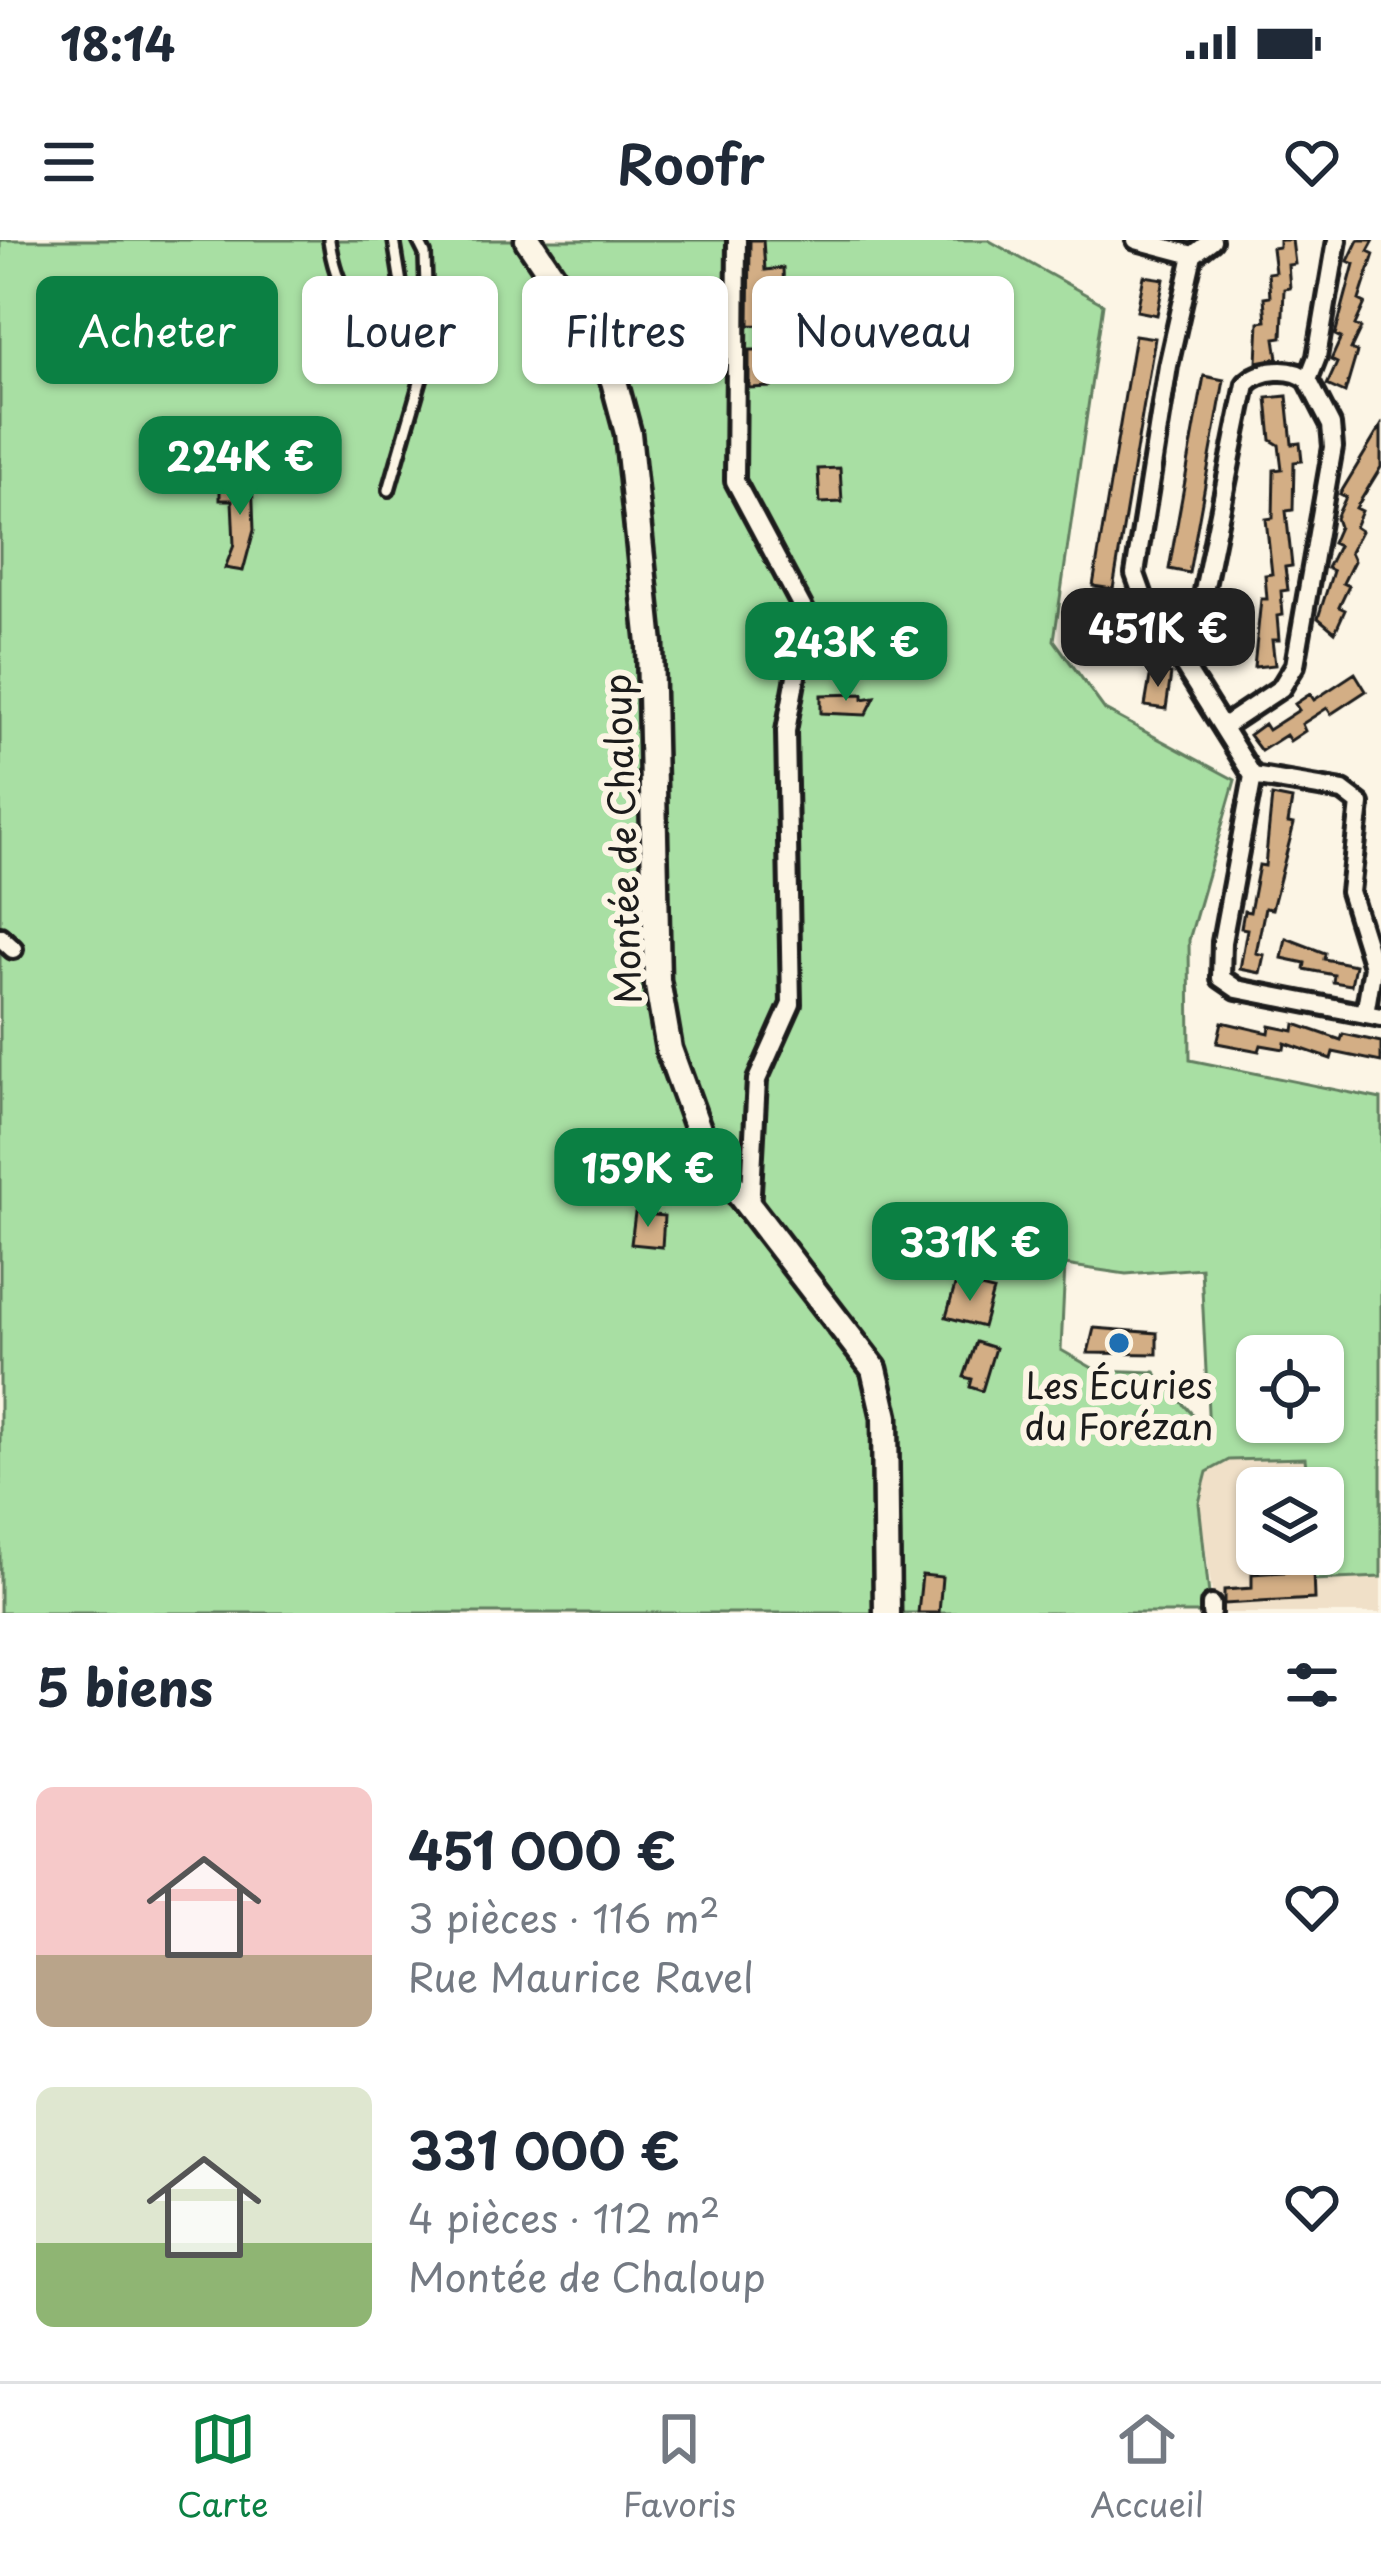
<!DOCTYPE html>
<html lang="fr">
<meta charset="utf-8">
<style>
:root{--surface:#fff;--page:#f6f6f7;--text:#1f2937;--muted:#747a83;--line:#e0e1e3;--accent:#0b8043}
body{margin:0;font-family:"Playpen Sans",sans-serif;background:var(--page);color:var(--text);height:100vh;display:flex;flex-direction:column;font-size:45px;white-space:nowrap}
*{box-sizing:border-box;margin:0}
p{font-size:39px;color:var(--muted)}
.icon{flex:none;width:66px;height:66px;fill:none;stroke:currentColor;stroke-width:2;stroke-linecap:round;stroke-linejoin:round}
.map{position:relative;height:1373px;overflow:hidden}
.drawer{display:flex;flex-direction:column;background:var(--surface);flex:1}
.drawer>*{flex:none}
.banner{position:absolute;left:36px;top:36px;width:1311px;height:108px;display:flex;gap:24px}
.controls{position:absolute;left:1236px;top:1095px;display:grid;gap:24px}
.controls a{display:grid;place-items:center;width:108px;height:108px;border-radius:18px;background:var(--surface);box-shadow:0 3px 9px #0004;font-size:60px}
.price{position:absolute;translate:-50% -102px;padding:0 27px;border-radius:24px;background:var(--accent);color:#fff;font-size:39px;line-height:78px;filter:drop-shadow(0 3px 6px #0008)}
.price::after{content:'';position:absolute;left:50%;top:72px;width:36px;height:27px;margin-left:-18px;background:inherit;clip-path:polygon(0 0,100% 0,50% 100%)}
.price.on{background:#222;color:#fff}
ul{padding:0;list-style:none}
li{display:flex;align-items:center;gap:36px;height:300px;padding:0 36px}
li span{display:grid;place-items:center;flex:none;width:336px;height:240px;border-radius:18px;color:#555}
li>.icon{margin-inline-start:auto}
span .icon{width:144px;height:144px;fill:#fffc;stroke-width:1}
li b{font-size:51px}
h2{display:flex;justify-content:space-between;align-items:center;height:144px;padding:0 36px;font-size:51px}
.chip{padding:0 42px;border-radius:18px;background:var(--surface);box-shadow:0 3px 9px #0004;font-size:42px;line-height:108px}
.chip.on{background:var(--accent);color:#fff}
.status{display:flex;justify-content:space-between;align-items:center;height:84px;padding:0 60px;background:var(--surface);direction:ltr}
.status svg{height:33px;fill:currentColor}
header{display:flex;justify-content:space-between;align-items:center;height:156px;padding:0 36px;background:var(--surface);font-size:54px;font-weight:600}
.tabs{display:flex;justify-content:space-around;align-items:center;height:168px;border-top:3px solid var(--line);background:var(--surface);font-size:33px;color:var(--muted)}
.tabs a{display:grid;justify-items:center;gap:6px}
.tabs .on{color:var(--accent)}
.map>svg:first-child{display:block}
</style>
<div class="status"><b>18:14</b><svg viewBox="0 0 49 12"><path d="M0 12V9h3v3zM5 12V6h3v6zM10 12V3h3v9zM15 12V0h3v12zM26 1h20v11H26zM47 4h2v5h-2z"/></svg></div>
<header><svg class="icon" aria-label="menu" viewBox="0 0 24 24"><path d="M4 6h16M4 12h16M4 18h16"/></svg>Roofr<svg class="icon" aria-label="heart" viewBox="0 0 24 24"><path d="M12 20l-8-8c-3-5 5-10 8-4 3-6 11-1 8 4z"/></svg></header>
<div class="map">
<svg width="1381" height="1373" viewBox="0 0 1381 1373">
<rect width="100%" height="100%" fill="#fcf5e5"/>
<filter id="ink" filterUnits="userSpaceOnUse"><feTurbulence type="fractalNoise" baseFrequency=".00833" numOctaves="2"/><feDisplacementMap in="SourceGraphic" scale="24" xChannelSelector="R" yChannelSelector="G"/><feConvolveMatrix kernelMatrix="1 2 1 2 8 2 1 2 1" color-interpolation-filters="sRGB"/></filter>
<g filter="url(#ink)">
<!-- built -->
<path fill="#f0e0c8" d="M1306,1218L1308,1248H1257V1314H1312L1314,1340L1381,1337V1373H1215L1199,1263L1207,1231L1229,1220Z"/>
<!-- green -->
<path fill="#a8dfa3" stroke="#627e60" stroke-width="3" fill-rule="evenodd" d="M0,0H988L1103,64L1054,400L1105,470L1235,540L1189,700L1190,820L1381,859V1337L1313,1340L1312,1314H1323V1248H1308L1305,1218L1229,1220L1207,1232L1199,1263L1211,1373H0ZM1065,1025L1126,1034L1201,1028L1209,1193L1155,1132L1096,1130L1061,1110ZM1257,1116H1323V1182H1257Z"/>
<!-- building -->
<path fill="#d3ae85" stroke="#1c1c1c" stroke-width="3" d="M750,0H763L765,30L783,28L785,86L749,85Z
M1279,0H1292L1295,24L1288,25L1290,48L1284,49L1282,97L1275,98L1278,118L1257,122L1259,82L1266,81L1264,57L1270,56L1268,33L1275,32L1272,8L1279,7Z
M1358,0H1374L1368,11L1374,14L1359,60L1365,63L1355,85L1361,88L1351,109L1357,112L1345,153L1327,145L1337,123L1331,120L1341,98L1335,95L1354,24L1348,21Z
M1144,36L1164,39L1157,75L1137,71Z
M1135,95L1155,98L1113,349L1093,346Z
M749,110H771V147L749,148Z
M1204,136L1224,140L1189,333L1169,329Z
M1287,156L1292,204L1300,203L1302,221L1294,222L1293,270L1286,271L1292,326L1285,327L1288,350L1281,351L1283,375L1277,376L1279,400H1272L1275,425L1254,427L1261,359H1267L1265,335L1272,334L1266,279L1273,278L1274,230L1282,229L1279,205L1271,200L1267,158Z
M1381,186V227L1356,268L1362,271L1355,287L1361,291L1350,312L1354,321L1343,343L1349,346L1339,367L1345,370L1335,392L1318,378L1333,331L1327,328L1338,306L1332,303L1339,287L1336,278L1346,257L1340,254Z
M840,228L842,262L820,263L818,229Z
M230,238H252L254,290L243,331L225,328L234,305L232,260H220V239Z
M1110,367L1131,371L1124,406L1104,402Z
M1151,431L1171,434L1166,469L1145,466Z
M1355,433L1366,451L1331,474L1327,468L1302,484L1305,491L1290,501L1286,495L1261,511L1249,495L1264,484L1268,490L1299,470L1295,464L1310,454L1314,460Z
M863,454V459L875,457L866,475L821,473V455Z
M1272,556L1292,560L1288,583L1294,584L1272,669L1265,668L1256,713L1264,715L1260,733L1240,729L1247,689L1241,688L1244,671L1250,672L1259,625L1265,626Z
M1286,698L1325,713L1324,719L1355,725L1351,745L1333,742L1334,735L1304,729L1305,723L1282,718Z
M1222,782L1269,793L1270,786L1294,791L1295,784L1341,800L1343,794L1381,802V822L1333,812L1331,819L1285,803L1284,809L1261,805L1259,811L1217,803Z
M635,973L664,976L662,1007L631,1004Z
M956,1042L993,1051L983,1087L946,1077Z
M1094,1088L1157,1093V1114L1088,1113Z
M976,1102L995,1108L982,1151L970,1147L972,1139L964,1137Z
M1313,1330L1314,1359L1224,1364V1350L1252,1348V1334Z
M922,1335L942,1337L939,1373H918Z"/>
<g fill="none" stroke-linecap="round" stroke-linejoin="round">
<!-- service casing -->
<g stroke="#1c1c1c" stroke-width="18">
<path id="service" d="M329,0C334,37 353,90 399,83L405,68L394,0
M389,250L428,115L425,14L418,0"/>
</g>
<!-- minor casing -->
<g stroke="#1c1c1c" stroke-width="26">
<path id="minor" d="M737,0L735,241L807,376L786,491L791,764L757,840L750,970
M1136,0L1193,15
M1212,0L1193,15L1168,126L1135,334L1146,365L1253,536
M1308,140L1317,117L1337,0
M1188,430L1246,144C1260,129 1292,126 1308,140
M1224,486L1281,448L1295,425L1333,207L1331,185L1308,140
M1253,536L1222,702L1221,738L1237,749L1381,777
M1253,536L1343,551L1360,564L1350,652L1373,726L1365,774
M0,697L13,709
M1211,1365V1373"/>
</g>
<!-- secondary casing -->
<g stroke="#1c1c1c" stroke-width="33">
<path id="secondary" d="M528,0L594,98L614,141L628,193L650,404L657,740L669,809L698,889L724,934L874,1129L885,1177L887,1373"/>
</g>
<!-- service -->
<use href="#service" stroke="#fcf5e5" stroke-width="9"/>
<!-- minor -->
<use href="#minor" stroke="#fcf5e5" stroke-width="16"/>
<!-- secondary -->
<use href="#secondary" stroke="#fcf5e5" stroke-width="24"/>
</g>
</g>
<!-- markers -->
<circle fill="#1f6fb2" stroke="#fcf5e5" stroke-width="4.5" cx="1119" cy="1103" r="12"/>
<g text-anchor="middle" dominant-baseline="central" stroke-width="12" stroke-linejoin="round" paint-order="stroke">
<!-- street labels -->
<g font-size="36" fill="#1c1c1c" stroke="#fcf5e5">
<text transform="translate(621 599) rotate(-92)">Montée de Chaloup</text>
</g>
<!-- poi labels -->
<g font-size="36" fill="#1c1c1c" stroke="#fcf5e5">
<text x="1119" y="1144">Les Écuries<tspan x="1119" dy="41">du Forézan</tspan></text>
</g>
</g>
</svg>
<div class="controls">
<a><svg class="icon" aria-label="locate" viewBox="0 0 24 24"><circle cx="12" cy="12" r="6"/><path d="M12 2v4M12 18v4M2 12h4M18 12h4"/></svg></a>
<a><svg class="icon" aria-label="layers" viewBox="0 0 24 24"><path d="M12 4l9 5-9 5-9-5zM3 14l9 5 9-5"/></svg></a>
</div>
<b class="price" style="left:240px;top:278px">224K €</b>
<b class="price on" style="left:1158px;top:450px">451K €</b>
<b class="price" style="left:846px;top:464px">243K €</b>
<b class="price" style="left:648px;top:990px">159K €</b>
<b class="price" style="left:970px;top:1064px">331K €</b>
<div class="banner">
<a class="chip on">Acheter</a>
<a class="chip">Louer</a>
<a class="chip">Filtres</a>
<a class="chip">Nouveau</a>
</div>
</div>
<section class="drawer">
<h2>5 biens<svg class="icon" aria-label="filters" viewBox="0 0 24 24"><path d="M4 7h16M4 17h16"/><circle cx="9" cy="7" r="2"/><circle cx="15" cy="17" r="2"/></svg></h2>
<ul>
<li><span style="background:linear-gradient(#f6c9c9 70%,#b9a48a 0)"><svg class="icon" aria-label="home" viewBox="0 0 24 24"><path d="M3 11l9-7 9 7M6 9v11h12V9"/></svg></span><div><b>451 000 €</b><p>3 pièces · 116 m²</p><p>Rue Maurice Ravel</p></div><svg class="icon" aria-label="heart" viewBox="0 0 24 24"><path d="M12 20l-8-8c-3-5 5-10 8-4 3-6 11-1 8 4z"/></svg></li>
<li><span style="background:linear-gradient(#dfe7d0 65%,#8fb573 0)"><svg class="icon" aria-label="home" viewBox="0 0 24 24"><path d="M3 11l9-7 9 7M6 9v11h12V9"/></svg></span><div><b>331 000 €</b><p>4 pièces · 112 m²</p><p>Montée de Chaloup</p></div><svg class="icon" aria-label="heart" viewBox="0 0 24 24"><path d="M12 20l-8-8c-3-5 5-10 8-4 3-6 11-1 8 4z"/></svg></li>
</ul>
</section>
<nav class="tabs">
<a class="on"><svg class="icon" aria-label="map" viewBox="0 0 24 24"><path d="M3 6l6-2 6 2 6-2v14l-6 2-6-2-6 2zM9 4v14M15 6v14"/></svg>Carte</a>
<a><svg class="icon" aria-label="saved" viewBox="0 0 24 24"><path d="M7 4h10v16l-5-4-5 4z"/></svg>Favoris</a>
<a><svg class="icon" aria-label="home" viewBox="0 0 24 24"><path d="M3 11l9-7 9 7M6 9v11h12V9"/></svg>Accueil</a>
</nav>
